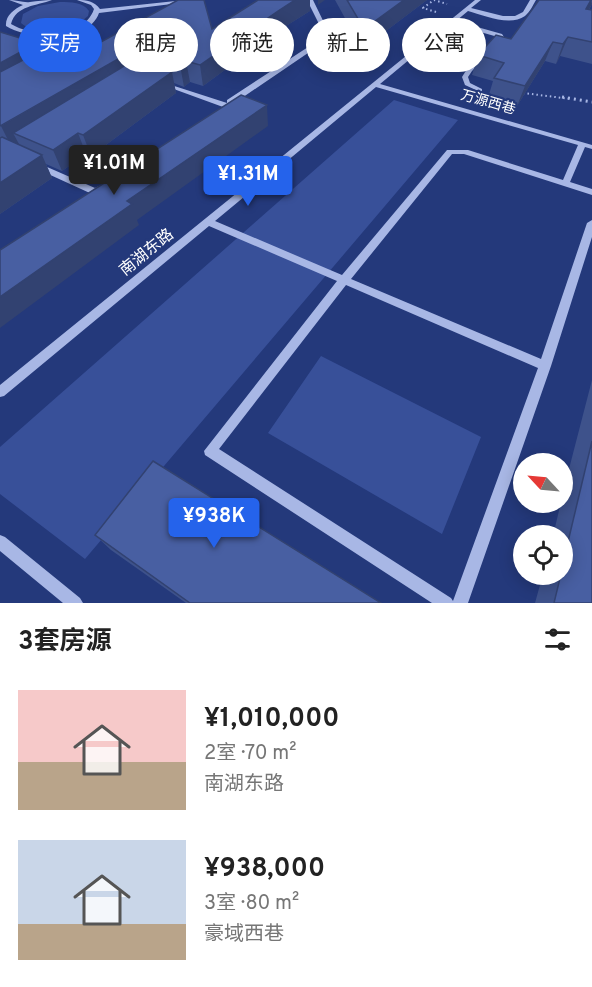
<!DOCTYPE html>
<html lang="zh">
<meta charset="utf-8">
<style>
:root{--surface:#fff;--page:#f6f6f6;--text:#222;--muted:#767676;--accent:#2563eb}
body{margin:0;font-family:Overpass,"Noto Sans SC",sans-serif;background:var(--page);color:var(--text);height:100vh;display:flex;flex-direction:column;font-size:22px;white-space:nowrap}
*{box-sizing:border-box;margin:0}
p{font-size:20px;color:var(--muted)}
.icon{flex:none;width:33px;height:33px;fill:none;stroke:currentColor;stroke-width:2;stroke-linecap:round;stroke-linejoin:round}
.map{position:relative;height:603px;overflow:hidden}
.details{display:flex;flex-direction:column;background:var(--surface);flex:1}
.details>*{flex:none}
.hud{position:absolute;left:18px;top:18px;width:556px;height:54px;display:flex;gap:12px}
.needle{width:39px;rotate:296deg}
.buttons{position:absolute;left:513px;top:453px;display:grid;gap:12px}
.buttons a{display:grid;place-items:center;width:60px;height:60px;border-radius:50%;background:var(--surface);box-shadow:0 3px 15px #0003;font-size:30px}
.price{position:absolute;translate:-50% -51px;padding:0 14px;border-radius:6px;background:var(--accent);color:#fff;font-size:20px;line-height:39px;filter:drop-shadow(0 2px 3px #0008)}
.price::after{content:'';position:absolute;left:50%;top:36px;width:18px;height:14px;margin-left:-9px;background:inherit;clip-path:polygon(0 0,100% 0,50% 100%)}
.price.selected{background:#222;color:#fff}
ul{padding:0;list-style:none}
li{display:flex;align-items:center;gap:18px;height:150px;padding:0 18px}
li span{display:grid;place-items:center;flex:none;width:168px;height:120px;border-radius:0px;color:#555}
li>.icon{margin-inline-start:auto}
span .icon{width:72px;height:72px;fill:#fffc;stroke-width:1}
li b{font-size:26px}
h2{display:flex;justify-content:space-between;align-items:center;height:72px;padding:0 18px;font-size:26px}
.tag{padding:0 21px;border-radius:27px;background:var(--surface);box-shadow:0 3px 15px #0003;font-size:21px;line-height:54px}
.tag.selected{background:var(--accent);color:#fff}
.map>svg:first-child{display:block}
</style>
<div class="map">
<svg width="592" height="603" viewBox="0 0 592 603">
<rect width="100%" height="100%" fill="#24397b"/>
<!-- green -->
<path fill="#385099" d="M60,2C71,2 83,2 89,11L88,16C73,30 38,38 21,23L23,14L38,6Z
M394,100L458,120L85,559L0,494V447Z
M321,356L481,437L442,534L268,433Z"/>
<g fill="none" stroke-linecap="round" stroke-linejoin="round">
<!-- path-far1 -->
<path stroke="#a8b7e5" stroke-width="2" stroke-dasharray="1.5 3" stroke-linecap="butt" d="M436,12L423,8L434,0L447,4
M523,93L571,99"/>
<!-- path -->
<path stroke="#a8b7e5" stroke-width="3" stroke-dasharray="2 4" stroke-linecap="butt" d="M562,97L592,102"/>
<!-- minor -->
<path fill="#a8b7e5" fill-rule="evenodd" d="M9,0C16,0 24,3 30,2C38,1 44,0 52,0C37,6 16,5 11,24C34,38 84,39 94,9L91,5L77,0C87,0 94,1 100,9L185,0H204L99,13C89,43 28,40 6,26C5,16 14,9 23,5Z
M307,0H313L331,37L330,38L233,104H229V107H223L160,84L165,83L227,103V100L325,36Z
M475,0H481L471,8L503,16H515L523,12L530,0H536C533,5 530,12 525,16C510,27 483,15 468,11L456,21L502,34L504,37L472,71L468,77L470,83L482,89V91H478L465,85L462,77L467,69L498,37L452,24L380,84L592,145V149L585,147L570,182L592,189V195L464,154H452L351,279L541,359L587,223L592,220V237L551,366L468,603H432L205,455L204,451L337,281L209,226L4,396L0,397V385ZM376,87L578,145L563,180L468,150H447L342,275L215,221ZM346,285L538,368L453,601L451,598L219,449Z
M38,163L95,188L103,184L107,187L98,194H92L35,168L34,166Z
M0,535L5,537L80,598L83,603H63L0,551Z"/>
</g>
<!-- wall -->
<path fill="#3e528b" d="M335,0H427L362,49Z
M592,0V4L589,10H592V64L560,56L556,64L545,61L517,106L488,98L493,81L472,75L478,55L463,72L449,67L451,60L483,44L481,52L511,39Z
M310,11L278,31L203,86L190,82L184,87L174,83L176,93L91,156L86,154L62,171L46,164L52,178L0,214V32L40,51L90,48L212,29Z
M592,380V603H535L543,574H562V536H553L561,502H562V496Z
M95,535L381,603H186L111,550Z"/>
<!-- shaded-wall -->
<path fill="#324271" d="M295,0H310V11L278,31L203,86L200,65L278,11Z
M318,0H325L318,5Z
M404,0H427L362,49L364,29Z
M591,0L592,4L578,28L586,9Z
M568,37L560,56L556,64L563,44Z
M553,42L545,61L517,106L525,86Z
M37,43L45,64L0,89V63Z
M483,44L481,52L463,72L465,64Z
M132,51L137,72L13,133L19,144L12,148L1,126Z
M186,61L190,82L184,87L180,65Z
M172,72L176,93L91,156L83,135Z
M267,105L268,126L137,220L139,225L0,328V297L127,201Z
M78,133L86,154L62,171L53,150Z
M42,155L52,178L0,214V183Z"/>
<!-- building -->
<path fill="#485fa2" stroke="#324271" stroke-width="1.5" d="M178,0H204L212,29L258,0H295L278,11L200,65L186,61L180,65L132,51L0,126V72L48,47L59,50L72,43L90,48Z
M347,0H404L364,29Z
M539,0H591L586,9L592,10V42L568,37L563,44L553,42L525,86L494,78L504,63L478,55L496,35L511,39Z
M0,32L37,43L0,63Z
M472,41L483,44L465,64L451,60Z
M134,60L172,72L83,135L78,133L53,150L13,133Z
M241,95L267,105L127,201L132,204L0,297V250Z
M2,137L42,155L0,183V138Z
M592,441V603H554L561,574H562V567Z
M153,461L381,603H190L95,535Z"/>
<g text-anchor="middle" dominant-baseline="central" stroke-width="4.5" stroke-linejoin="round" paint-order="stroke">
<!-- far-street labels -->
<g font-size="14" fill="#fff" stroke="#24397b">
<text transform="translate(488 103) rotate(16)">万源西巷</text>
</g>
<!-- street labels -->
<g font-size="16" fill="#fff" stroke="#24397b">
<text transform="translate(147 253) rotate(-39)">南湖东路</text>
</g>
</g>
</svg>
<div class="buttons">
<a><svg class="needle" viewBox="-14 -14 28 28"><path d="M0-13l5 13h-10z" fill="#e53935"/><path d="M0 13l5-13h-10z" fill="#767676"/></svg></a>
<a><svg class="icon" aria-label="locate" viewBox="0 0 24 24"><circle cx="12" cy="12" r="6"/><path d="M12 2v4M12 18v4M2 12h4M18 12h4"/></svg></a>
</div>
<b class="price selected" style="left:114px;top:196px">¥1.01M</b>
<b class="price" style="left:248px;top:207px">¥1.31M</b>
<b class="price" style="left:214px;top:549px">¥938K</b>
<div class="hud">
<a class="tag selected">买房</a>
<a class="tag">租房</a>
<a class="tag">筛选</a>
<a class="tag">新上</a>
<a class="tag">公寓</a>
</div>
</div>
<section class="details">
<h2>3套房源<svg class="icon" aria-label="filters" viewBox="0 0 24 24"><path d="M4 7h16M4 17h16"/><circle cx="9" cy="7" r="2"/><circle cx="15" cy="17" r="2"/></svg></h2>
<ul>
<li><span style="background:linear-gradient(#f6c9c9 60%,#b9a48a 0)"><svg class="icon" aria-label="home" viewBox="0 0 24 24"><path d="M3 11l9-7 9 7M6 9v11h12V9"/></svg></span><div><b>¥1,010,000</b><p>2室 · 70 m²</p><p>南湖东路</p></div></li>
<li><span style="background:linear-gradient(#c9d6e8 70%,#b9a48a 0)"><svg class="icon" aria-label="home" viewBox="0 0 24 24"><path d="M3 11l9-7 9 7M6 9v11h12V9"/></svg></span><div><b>¥938,000</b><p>3室 · 80 m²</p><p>豪域西巷</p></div></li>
</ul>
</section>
